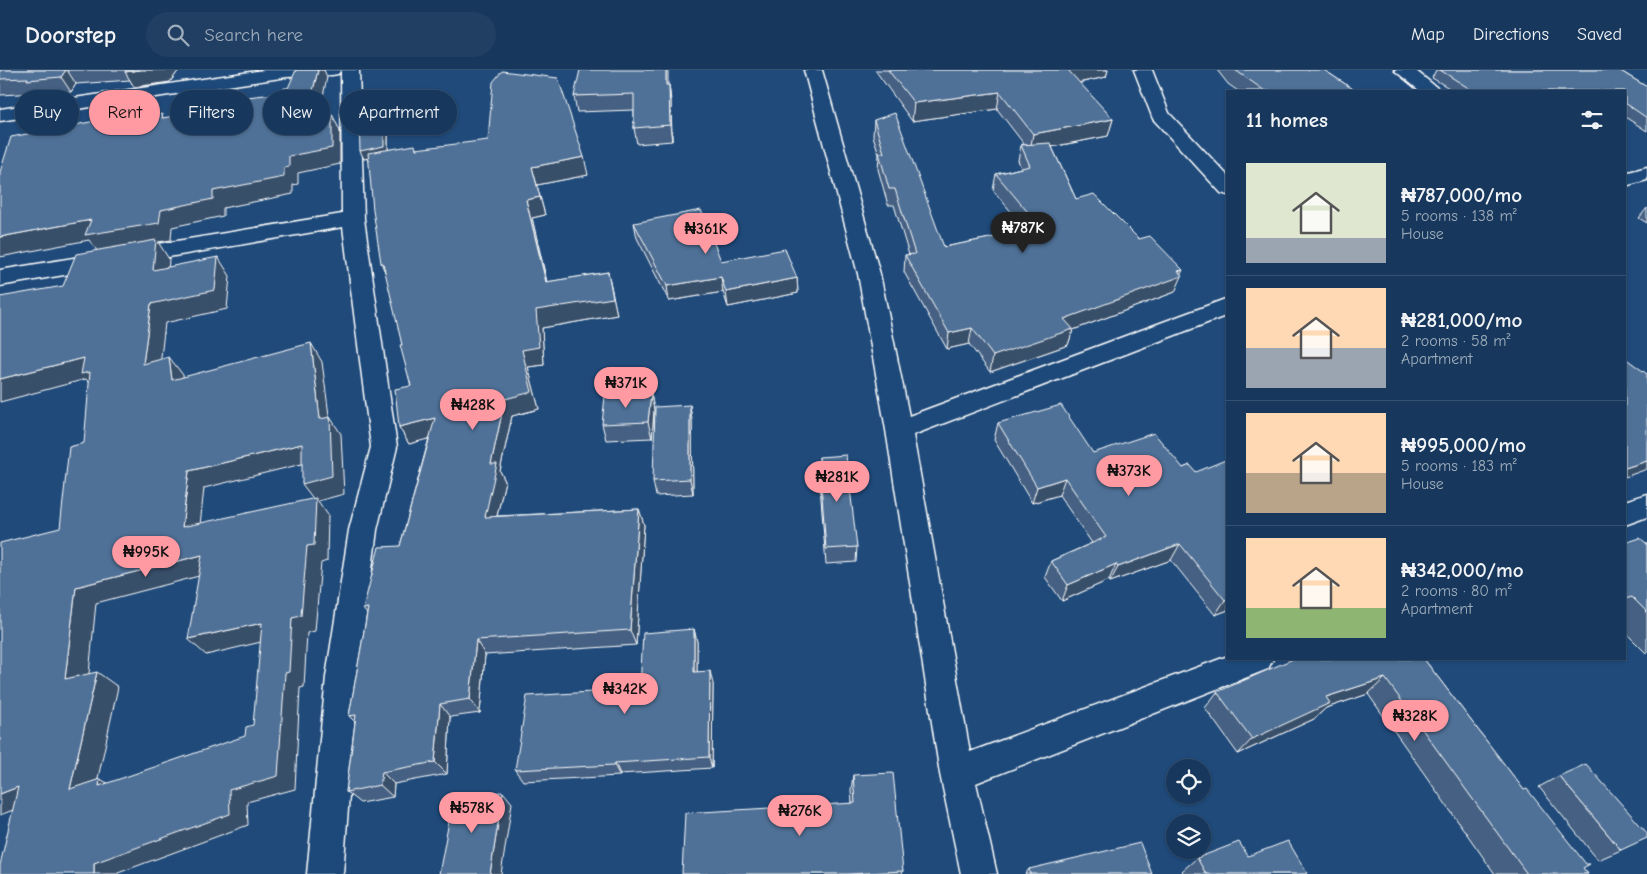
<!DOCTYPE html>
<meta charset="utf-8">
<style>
:root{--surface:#17385c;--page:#203f62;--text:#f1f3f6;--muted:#9eacbb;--line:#365272;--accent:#ff9aa2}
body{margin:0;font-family:"Comic Neue",sans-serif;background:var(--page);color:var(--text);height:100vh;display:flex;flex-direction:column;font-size:19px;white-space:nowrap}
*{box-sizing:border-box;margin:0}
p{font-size:16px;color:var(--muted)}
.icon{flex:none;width:28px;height:28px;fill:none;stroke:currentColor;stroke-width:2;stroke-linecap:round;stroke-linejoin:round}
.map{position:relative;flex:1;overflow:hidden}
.sheet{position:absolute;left:1226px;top:20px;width:400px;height:570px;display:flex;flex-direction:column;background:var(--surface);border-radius:0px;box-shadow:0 1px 4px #0004,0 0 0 1px var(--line)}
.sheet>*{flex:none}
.hud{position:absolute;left:15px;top:20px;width:475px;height:45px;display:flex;gap:10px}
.buttons{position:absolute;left:1166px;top:689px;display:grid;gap:10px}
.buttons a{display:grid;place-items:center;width:45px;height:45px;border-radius:50%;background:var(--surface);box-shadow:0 1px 4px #0004,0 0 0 1px var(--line);font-size:25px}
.price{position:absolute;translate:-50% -42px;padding:0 11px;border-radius:18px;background:var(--accent);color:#111;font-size:16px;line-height:32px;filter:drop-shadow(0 1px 2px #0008)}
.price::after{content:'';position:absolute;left:50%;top:30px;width:15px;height:11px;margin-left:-8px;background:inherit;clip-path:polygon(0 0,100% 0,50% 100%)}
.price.selected{background:#222;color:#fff}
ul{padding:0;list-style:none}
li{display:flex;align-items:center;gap:15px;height:125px;padding:0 20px}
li+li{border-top:1px solid var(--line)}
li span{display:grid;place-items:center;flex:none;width:140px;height:100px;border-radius:0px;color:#555}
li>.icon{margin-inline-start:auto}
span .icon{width:60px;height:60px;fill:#fffc;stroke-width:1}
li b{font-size:21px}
h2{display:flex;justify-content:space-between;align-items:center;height:60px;padding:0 20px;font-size:21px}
.pill{padding:0 18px;border-radius:22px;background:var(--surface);box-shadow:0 1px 4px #0004,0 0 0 1px var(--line);font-size:18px;line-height:45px}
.pill.selected{background:var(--accent);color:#111}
header{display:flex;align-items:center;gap:30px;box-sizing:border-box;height:70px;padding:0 25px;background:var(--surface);border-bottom:1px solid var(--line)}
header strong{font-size:24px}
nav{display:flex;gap:28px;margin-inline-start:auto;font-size:18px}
.search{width:350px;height:45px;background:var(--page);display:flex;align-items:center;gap:12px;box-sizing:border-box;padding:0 18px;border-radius:28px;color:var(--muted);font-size:19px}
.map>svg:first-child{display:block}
</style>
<header>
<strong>Doorstep</strong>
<div class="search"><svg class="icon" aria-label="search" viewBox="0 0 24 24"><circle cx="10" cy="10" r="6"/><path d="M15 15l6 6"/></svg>Search here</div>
<nav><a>Map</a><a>Directions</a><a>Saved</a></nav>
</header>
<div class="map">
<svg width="1647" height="804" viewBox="0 0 1647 804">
<rect width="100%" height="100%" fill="#1f4a7a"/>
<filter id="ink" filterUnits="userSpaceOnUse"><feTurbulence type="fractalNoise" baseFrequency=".02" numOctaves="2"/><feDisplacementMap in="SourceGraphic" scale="10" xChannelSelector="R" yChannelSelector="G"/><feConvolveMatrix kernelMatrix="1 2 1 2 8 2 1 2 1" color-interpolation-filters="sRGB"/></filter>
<g filter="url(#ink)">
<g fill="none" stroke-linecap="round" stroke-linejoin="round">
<!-- minor casing -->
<g stroke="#fff" stroke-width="3">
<path id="minor" d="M264,0H359L364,149L397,377L377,460L358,607L343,804H307L326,607L349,460L371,377L343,157L0,216V200L342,144L341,0L338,4L332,5L287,7L0,51V39Z
M804,0H822L880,204L909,346L1228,228V245L913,365L970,682L1228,586V589H1273L1268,599L976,713L997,804H961L940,704L886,360L858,204Z
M1134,0H1152L1169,43L1228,106V125L1221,123L1153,49Z
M1394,0H1415L1441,21H1420Z
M1647,97V110L1625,116V103Z
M1647,424V447L1625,455V431Z"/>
</g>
<!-- minor -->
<use href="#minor" fill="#1f4a7a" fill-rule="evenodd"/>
</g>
<!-- wall -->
<path fill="#456182" stroke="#fff" d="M0,0H179L170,12L134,17L130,10L76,14L71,22L38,25L37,23L0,25Z
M875,0H1108L1106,7L1079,13L1113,49L1108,66L1052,77L1076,129L1139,169L1181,205L1175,222L1073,260L1068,275L990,302L969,274L947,279L904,202L905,185H909L894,135H888L878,99L879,84L873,66L874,50L944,177L1027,161L993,120L996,104L1021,98L1018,90L1021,75L1024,74L997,39L912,51Z
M1217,0H1324L1356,21H1238L1228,14Z
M1436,0H1619L1647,17V61L1625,47V21H1454L1432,8Z
M669,15L671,31L672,71L637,74L634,58V40L577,42L574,26Z
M384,45L388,53V80L417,79L588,105L537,115L545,145L532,148L547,212L608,202L617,245L542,258L544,295L528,297L539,339L512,346L500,401L505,411L497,446L639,439L644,455L636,575L485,585L480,643L450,647L447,704L394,714L393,727L360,733L346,722L355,652L349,646L367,544L363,539L400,476L429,368L409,374L399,357L411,316L402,275L369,88L364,89Z
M1647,138V153L1639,148Z
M634,153L721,191L797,208L798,223L728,237L723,222L669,231L637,168Z
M651,324L654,340L652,368L606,370L602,354Z
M692,350L693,424L656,426L653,411Z
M998,353L1093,383L1183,398L1190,395L1228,540L1215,545L1171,490L1110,512L1109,510L1062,531L1045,507L1051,491L1092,473L1059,425L1032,433L994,370Z
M819,387L857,477L856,492L826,494L819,403Z
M1625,473H1647V584L1625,562Z
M694,559L697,572V602L713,614L712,698L620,704V706L523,711L515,700L640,619Z
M1424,589L1583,798L1588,804H1495L1368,624L1326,638L1314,649L1238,684L1205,638L1217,622Z
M853,705L903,801L902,804H682L852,733L851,720Z
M1559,706L1621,780L1598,790L1539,717Z
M1248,786L1306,804H1184L1182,801L1197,788Z
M1029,799L1152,804H1025Z"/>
<!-- shaded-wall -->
<path fill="#384f6a" stroke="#fff" d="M66,0H67L76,14L71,22L61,7Z
M140,0H179L170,12L134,17L125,2Z
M318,0H324L327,7L315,65L306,49Z
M666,0H668V31L666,15Z
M1067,0H1108L1106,7L1063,16Z
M669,15L671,31L672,71L670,55Z
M1000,22L997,39L912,51L914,33Z
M332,44L340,61V94L298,103V114L293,115V124L223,138V146L172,157L171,170L158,172L169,189L167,219L98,182L89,170L0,187V167L91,150L161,140L213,121L284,98L289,86Z
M384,45L388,53V84L364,89L360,81Z
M1113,49L1108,66L1030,81L1033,64Z
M584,87L588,105L537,115L532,97Z
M540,127L545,145L532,148L551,230L546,212L526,130Z
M218,187L230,206L227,239L165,253L158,313L143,294L151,234Z
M381,193H383L389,211Z
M1183,200L1180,206H1182L1175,222L1073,260L1068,275L990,302L993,286L1064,249Z
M608,202L617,245L542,258L544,295L528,297L539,339L512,346L500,401L505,411L493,463L485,447L491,394L505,329L536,240Z
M721,207L723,222L669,231L667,216Z
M797,208L798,223L728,237L726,222Z
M972,258L969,274L947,279L949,263Z
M311,273L322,292L330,353V347L341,364L344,424L318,431L328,445L327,491L321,493L315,561L307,563L304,617L300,618L295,719L247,732L248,755L118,803V804H94V793L229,720L285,603L292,548L307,476L315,431L302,414L320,349Z
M169,287L183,305L186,328L172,310Z
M84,288L98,322L86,309L0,332V309Z
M651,324L654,340L652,368L648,352Z
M690,335L692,350L693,424L690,409Z
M435,348L443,365L409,374L399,357Z
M302,374L314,391L204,418L198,474L182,457L189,401Z
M1647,391V399L1625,407V398Z
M1065,408L1059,425L1032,433L1037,417Z
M639,439L644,455L636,575L630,560Z
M1180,474L1171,490L1110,512L1118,497Z
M202,485L218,501L96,533L87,624L65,609L76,517Z
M1116,494L1109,510L1062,531L1068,515Z
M1228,529V540L1215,545L1225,530Z
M262,553L278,568L206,585L188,569Z
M694,559L697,572V615L694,602Z
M476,570L485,585L480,643L470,629Z
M710,601L713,614L712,698L709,687Z
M97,602L118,617L93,731L70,719Z
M1385,608L1368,624L1326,638L1314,649L1238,684L1252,669L1326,627Z
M440,634L450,647L447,704L435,692Z
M615,693L620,704V706L614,695Z
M382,702L394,714L393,727L380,715Z
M100,709L122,721L99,716Z
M18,717L42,729L0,745V724Z
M503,722L512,733L501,804H490Z"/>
<!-- building -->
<path fill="#507197" stroke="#fff" fill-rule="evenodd" d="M0,0H66L61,7L27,10L28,8L0,9Z
M126,0H140L125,2Z
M296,0H318L306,49L332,44V78L289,86V97L284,98V107L213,121V129L161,140L159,153L85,165L91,150L0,167V102L11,67L122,46L118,51L163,44L162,48L245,35L247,27L282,23L284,18H288Z
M580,0H666V15H669L670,55L634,58V24L574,26Z
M888,0H1068L1113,49L1033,64L1000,22L914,33Z
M1235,0H1324L1356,21H1265Z
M1440,0H1619L1647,17V48L1625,33V21H1459L1470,19Z
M502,1L558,8L584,87L532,97L540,127L526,130L546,212L608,202L613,228L536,240L539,277L522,280L532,322L505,329L491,394H497L485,447L639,439L630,560L476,570L470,629L440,634L435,692L382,702L380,715L346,722L356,645L349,646L368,538L363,539L379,477L400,476L435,348L399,357L395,319L411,316L400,275H402L383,193H381L373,140L368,83L415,75L416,79L488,70L493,12Z
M895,43L944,177L1041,158L996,104L1030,96L1021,75L1050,73L1076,129L1094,124L1139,169L1150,166L1183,200L1178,201L1182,206L1064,249L1073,259L993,286L972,258L949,263L905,185L915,184L895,119H889L879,83H884L874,50Z
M384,45V76L360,81L359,49Z
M701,140L721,191L785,179L797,208L726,222L721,207L667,216L634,153Z
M156,170L153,200L218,187L215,220L151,234L143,294L169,287L172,310L311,273L320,349L330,347L332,406L302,414V374L189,401L182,457L316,428L314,475L307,476L301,546L292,548L289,602L285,603L278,706L229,720L230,744L94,793V804H0V795L18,717L0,724V473L60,458L69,377L84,373L90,302L81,304L84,288L0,309V227L63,216L76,184ZM202,485L188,569L262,553L253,655L246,657L245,666L99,716L100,709L70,719L97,602L65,609L76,517Z
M1625,288L1647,304V391L1625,398Z
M651,324L648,352L602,354L605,326Z
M690,335V409L653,411L655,337Z
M1061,335L1093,383L1154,363L1183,398L1190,395L1196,402L1228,389V529L1225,530L1180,474L1118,497L1116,494L1068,515L1051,491L1106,467L1065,408L1037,417L998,353Z
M846,385L857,477L826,479L819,387Z
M1640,468L1646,473H1647V542L1632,527L1625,529V473Z
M694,559V602L710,601L709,687L615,693L614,695L515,700L527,626L640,619L643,563Z
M1293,589H1424L1524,720L1527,719L1586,794H1590L1583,798L1588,804H1527L1385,608L1326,627L1330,633L1252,669L1217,622Z
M1586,694L1647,763V768L1621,780L1559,706Z
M893,703L903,801L848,804H682L685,743L855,733L853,705Z
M503,722L490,804H439L454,725Z
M1288,771L1307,803L1305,804H1206L1197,788L1239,772L1248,786Z
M1140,773L1152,804H1030L1029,799Z"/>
</g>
</svg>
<div class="buttons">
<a><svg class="icon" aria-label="locate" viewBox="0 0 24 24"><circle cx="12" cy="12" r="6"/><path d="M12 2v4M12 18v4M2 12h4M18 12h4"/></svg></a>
<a><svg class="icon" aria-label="layers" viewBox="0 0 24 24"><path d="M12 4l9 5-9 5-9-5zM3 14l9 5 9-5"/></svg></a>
</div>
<b class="price selected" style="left:1023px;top:184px">₦787K</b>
<b class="price" style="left:706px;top:185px">₦361K</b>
<b class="price" style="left:626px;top:339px">₦371K</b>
<b class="price" style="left:473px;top:361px">₦428K</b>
<b class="price" style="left:1129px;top:427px">₦373K</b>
<b class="price" style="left:837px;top:433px">₦281K</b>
<b class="price" style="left:146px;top:508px">₦995K</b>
<b class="price" style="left:625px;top:645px">₦342K</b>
<b class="price" style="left:1415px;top:672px">₦328K</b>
<b class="price" style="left:472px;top:764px">₦578K</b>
<b class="price" style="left:800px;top:767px">₦276K</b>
<div class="hud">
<a class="pill">Buy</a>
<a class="pill selected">Rent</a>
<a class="pill">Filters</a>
<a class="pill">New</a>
<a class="pill">Apartment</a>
</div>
<section class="sheet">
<h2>11 homes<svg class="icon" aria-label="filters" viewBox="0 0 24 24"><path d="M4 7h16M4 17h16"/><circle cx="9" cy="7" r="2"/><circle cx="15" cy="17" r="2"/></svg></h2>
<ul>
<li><span style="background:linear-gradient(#dfe7d0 75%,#9aa5b1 0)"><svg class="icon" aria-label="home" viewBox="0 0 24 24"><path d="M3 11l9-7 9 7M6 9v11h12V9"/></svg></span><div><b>₦787,000/mo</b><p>5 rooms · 138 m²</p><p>House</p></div></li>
<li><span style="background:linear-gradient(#ffd9b3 60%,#9aa5b1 0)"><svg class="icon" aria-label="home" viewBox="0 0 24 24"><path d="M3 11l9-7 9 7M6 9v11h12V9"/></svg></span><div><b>₦281,000/mo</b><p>2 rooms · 58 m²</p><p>Apartment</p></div></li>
<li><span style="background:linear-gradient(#ffd9b3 60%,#b9a48a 0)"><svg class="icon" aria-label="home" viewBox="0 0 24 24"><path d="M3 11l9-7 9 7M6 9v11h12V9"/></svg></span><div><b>₦995,000/mo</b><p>5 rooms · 183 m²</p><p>House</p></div></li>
<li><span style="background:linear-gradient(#ffd9b3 70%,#8fb573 0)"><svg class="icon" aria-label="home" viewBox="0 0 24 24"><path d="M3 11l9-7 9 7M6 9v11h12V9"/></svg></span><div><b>₦342,000/mo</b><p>2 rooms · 80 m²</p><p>Apartment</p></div></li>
</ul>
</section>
</div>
